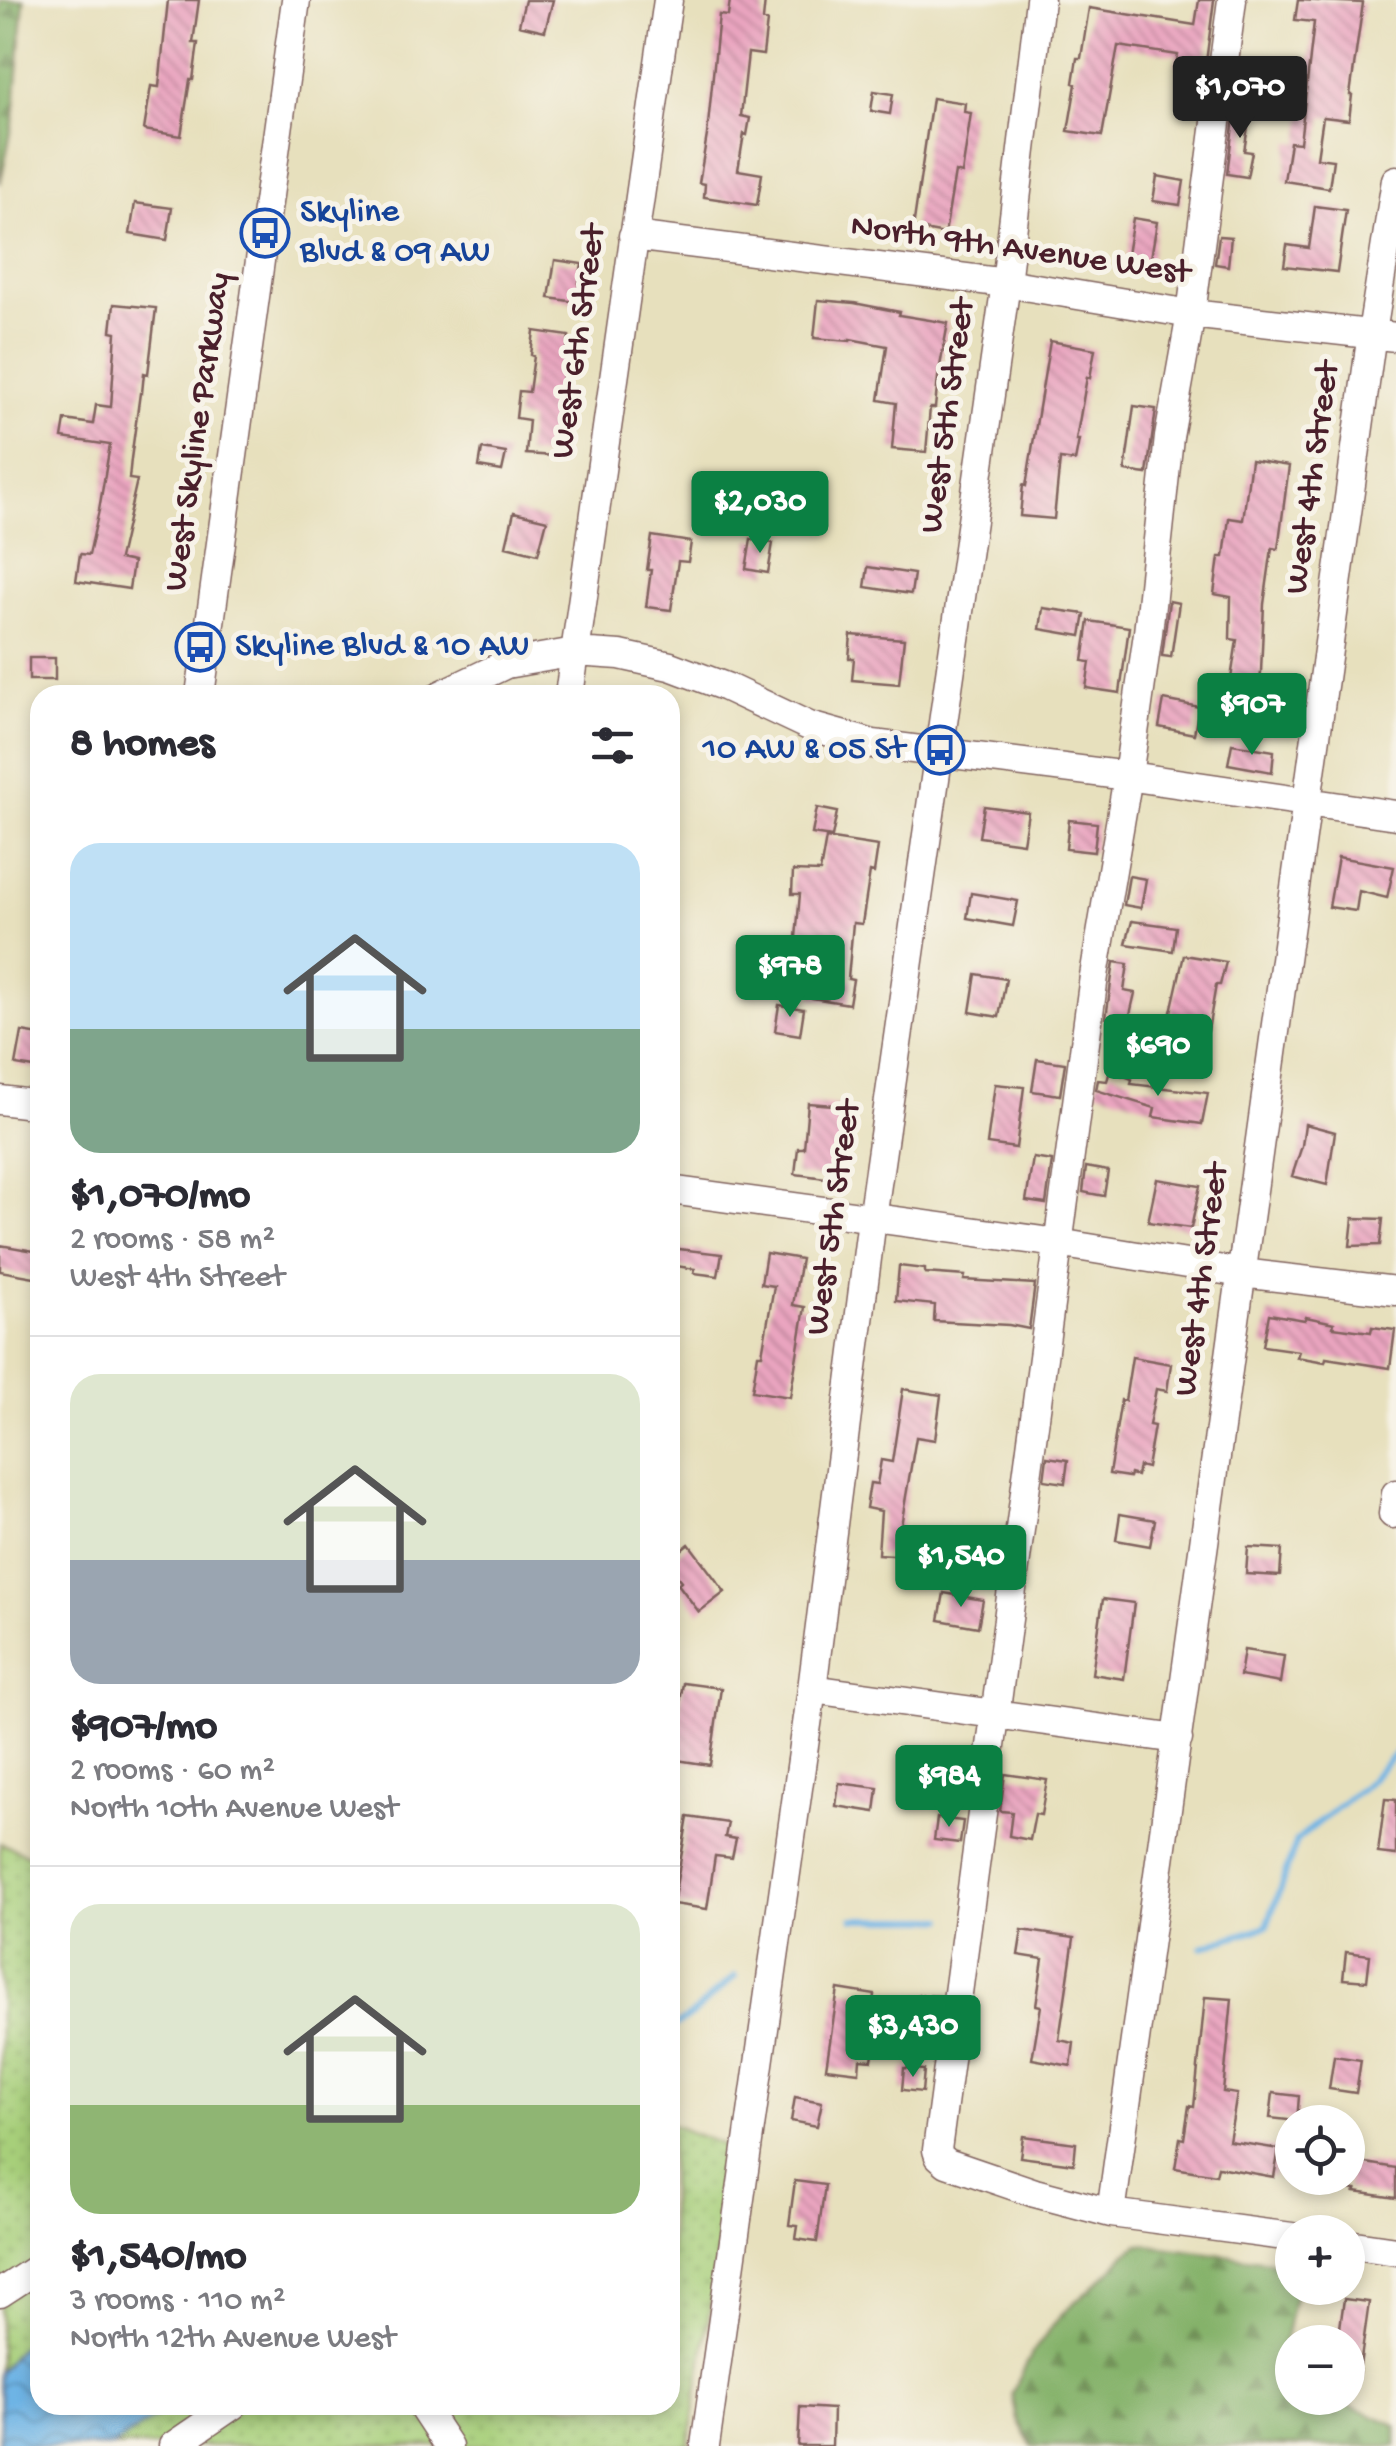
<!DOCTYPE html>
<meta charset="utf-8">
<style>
:root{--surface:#fff;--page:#f2f2f3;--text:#2b2b33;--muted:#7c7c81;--line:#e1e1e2;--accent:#0b8043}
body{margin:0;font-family:"Gochi Hand",sans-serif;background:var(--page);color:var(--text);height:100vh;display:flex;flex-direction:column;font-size:38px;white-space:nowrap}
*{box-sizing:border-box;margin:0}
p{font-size:32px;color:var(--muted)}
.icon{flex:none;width:55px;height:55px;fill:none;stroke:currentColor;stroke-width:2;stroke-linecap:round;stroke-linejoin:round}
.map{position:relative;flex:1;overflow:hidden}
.details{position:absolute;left:30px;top:685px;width:650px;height:1730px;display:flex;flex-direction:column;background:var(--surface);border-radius:30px;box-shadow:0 5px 15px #0003}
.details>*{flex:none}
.buttons{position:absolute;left:1275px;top:2105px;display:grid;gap:20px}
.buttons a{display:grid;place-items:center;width:90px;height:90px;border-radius:50%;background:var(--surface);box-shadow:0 5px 15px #0003;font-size:50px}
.price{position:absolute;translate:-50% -85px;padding:0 22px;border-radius:10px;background:var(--accent);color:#fff;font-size:32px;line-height:65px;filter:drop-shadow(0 2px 5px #0008)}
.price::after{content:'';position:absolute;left:50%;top:60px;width:30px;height:22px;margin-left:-15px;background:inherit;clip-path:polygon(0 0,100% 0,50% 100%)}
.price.on{background:#222;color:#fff}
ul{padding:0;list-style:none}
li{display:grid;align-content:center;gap:20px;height:530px;padding:0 40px}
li+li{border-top:2px solid var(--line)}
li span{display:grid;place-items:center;height:310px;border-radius:30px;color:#555}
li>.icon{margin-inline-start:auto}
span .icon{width:180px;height:180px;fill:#fffc;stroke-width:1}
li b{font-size:42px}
h2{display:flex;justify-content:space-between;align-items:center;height:120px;padding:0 40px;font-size:42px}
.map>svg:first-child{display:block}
</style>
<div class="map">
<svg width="1396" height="2446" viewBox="0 0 1396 2446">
<defs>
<pattern id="forest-firs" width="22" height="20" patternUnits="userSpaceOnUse" patternTransform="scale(2.5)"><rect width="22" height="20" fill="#85b26a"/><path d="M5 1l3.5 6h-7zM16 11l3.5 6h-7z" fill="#6f9057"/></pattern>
<pattern id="park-dots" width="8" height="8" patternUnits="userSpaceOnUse" patternTransform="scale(2.5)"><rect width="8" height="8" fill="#a7cf7a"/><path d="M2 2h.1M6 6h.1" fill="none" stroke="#91b16a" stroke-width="1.8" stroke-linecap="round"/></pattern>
<pattern id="water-waves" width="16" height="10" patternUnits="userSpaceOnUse" patternTransform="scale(2.5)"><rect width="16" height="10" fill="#6eb4e5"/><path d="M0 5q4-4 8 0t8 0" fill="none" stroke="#5c92ba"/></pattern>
<pattern id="building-back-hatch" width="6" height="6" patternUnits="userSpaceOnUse" patternTransform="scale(2.5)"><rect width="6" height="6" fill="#eaa5c0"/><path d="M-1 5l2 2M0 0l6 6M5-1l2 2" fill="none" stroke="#c0869c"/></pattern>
</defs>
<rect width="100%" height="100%" fill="#f7f3e8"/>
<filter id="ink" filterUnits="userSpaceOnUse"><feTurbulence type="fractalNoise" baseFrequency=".01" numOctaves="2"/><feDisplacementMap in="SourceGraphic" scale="20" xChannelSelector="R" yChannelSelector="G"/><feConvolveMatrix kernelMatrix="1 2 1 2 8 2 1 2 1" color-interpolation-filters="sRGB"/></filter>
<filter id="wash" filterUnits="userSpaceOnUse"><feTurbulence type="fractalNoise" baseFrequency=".0048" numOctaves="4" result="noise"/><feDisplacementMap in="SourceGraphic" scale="40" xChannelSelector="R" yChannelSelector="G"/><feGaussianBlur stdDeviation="2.25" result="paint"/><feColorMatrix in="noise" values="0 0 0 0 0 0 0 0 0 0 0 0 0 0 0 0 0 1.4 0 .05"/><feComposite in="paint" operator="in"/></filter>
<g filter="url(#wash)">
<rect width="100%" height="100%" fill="#e7e0bd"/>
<!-- forest -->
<path fill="url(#forest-firs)" stroke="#68684a" stroke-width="2.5" d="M0,0H24L14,118L0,184Z
M1139,2244L1292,2264V2288H1296L1279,2365L1281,2373L1292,2380V2398H1332L1396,2425V2446H1032L1017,2420L1012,2393L1033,2352L1061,2315L1114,2268L1125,2254Z"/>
<!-- park -->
<path fill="url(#park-dots)" stroke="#787752" stroke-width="2.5" d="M0,1843L40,1860V2405H670V2124L734,2150L689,2446H0Z"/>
<!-- water -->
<path fill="url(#water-waves)" stroke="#5c6a88" stroke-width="2.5" d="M40,2331V2405H174L112,2446H0V2372L18,2349Z"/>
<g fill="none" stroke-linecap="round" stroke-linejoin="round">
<!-- stream -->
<path stroke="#6eb4e5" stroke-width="6" d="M853,1919H944
M1202,1947L1267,1926L1297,1840L1365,1785L1396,1753
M670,2029L688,2018L735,1976"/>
</g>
<g id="blocks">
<!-- building -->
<path fill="url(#building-back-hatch)" d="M168,0H199L193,43H198L193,80H190L181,136L144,130L151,86L159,87Z
M525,0H553L545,31L519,25Z
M730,0H765L763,20L767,21L763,55L748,53L741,116L750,118L747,135L744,134L738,170L762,174L757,205L704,197L705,184L699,183L707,135L719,15L728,16Z
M1199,0H1214L1205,70L1176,65L1178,55L1118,46L1102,136L1068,131L1076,84L1073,83L1077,58H1081L1089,8L1195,25Z
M1298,0L1363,3L1350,95H1352L1349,120L1323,117L1317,158L1333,160L1329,188L1284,181L1290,142L1300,143L1314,22L1295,20Z
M874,91L893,94L890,114L871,111Z
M932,98L965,103L964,112L971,113L962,174L955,172L945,234L913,228Z
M1236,101L1252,103L1244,151L1252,152L1247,177L1227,174Z
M1157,176L1184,181L1180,205L1153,201Z
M135,203L172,208L167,240L130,234Z
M1315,206L1346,210L1337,272L1284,266L1287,245L1309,248Z
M1133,218L1157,222L1150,264L1126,261Z
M1219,236L1231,237L1228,266L1215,264Z
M555,260L582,264L576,302L549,298Z
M818,300L854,303L900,312L899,315L948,323L938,377L935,408H930L926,452L892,449L896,403L879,400L887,346L850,339V341L814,338Z
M114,304L156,308L148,374L144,373L142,393H140L131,459L129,479L137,480L119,559L133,562L129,589L76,581L80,554L89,555L99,510L110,445L62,438L65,420L93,424L96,405L111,407L116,332L111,331Z
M534,331L569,336L560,397H564L560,424H557L554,456L526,454L529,420L516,418L519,391L529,392L534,356L531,355Z
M1050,341L1095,349L1090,378L1087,377L1076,440H1079L1075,461L1060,459L1054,519L1020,516L1023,485L1026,486Z
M1134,406L1156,409L1147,474L1125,471Z
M482,449L506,453L502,471L479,467Z
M1251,460L1289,466L1278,549L1272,548L1264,604L1261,672L1257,703L1228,698L1237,640L1230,639L1231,597L1214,594L1219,557H1224L1229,518L1243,520Z
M514,512L547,520L538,554L506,546Z
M652,536L691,542L688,562L678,561L671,610L646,607L651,570H647Z
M751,539L773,543L768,573L746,569Z
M868,567L914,574L911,594L865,587Z
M1169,601L1179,603L1171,657L1162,656Z
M1043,608L1085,614L1081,636L1040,629Z
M1089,621L1129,627L1120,693L1086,688L1090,662L1083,661Z
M851,635L904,639L899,684L852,680L854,658H849Z
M29,658H55V680H29Z
M1164,700L1199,707L1194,734L1159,727Z
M1232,744L1274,751L1272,772L1228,764Z
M984,806L1028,812L1023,843L979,837Z
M817,808L837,812L832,837L812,834Z
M1069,820L1097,823L1094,852L1066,849Z
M826,838L878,846L874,873L870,872L862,924L853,923L848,979L853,980L849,1004L812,998L817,968L782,964L784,946L795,948L800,894H792L793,871L820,872Z
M1338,857L1394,867L1387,898L1359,891L1356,911L1329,907Z
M1129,876L1146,879L1141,908L1124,905Z
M971,893L1018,901L1013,926L967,918Z
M1132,921L1176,927L1173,951L1126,944Z
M1184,955L1226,962L1220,985H1216L1208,1031L1168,1025Z
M1114,962L1128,964L1124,991L1135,993L1128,1023L1106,1018Z
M976,974L1006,979L999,1017L970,1012Z
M779,1005L804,1009L800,1035L775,1031Z
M22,1032L40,1035V1069L16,1065Z
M1037,1059L1065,1063L1060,1095L1032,1091Z
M1110,1071L1132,1079L1131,1084L1208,1093L1202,1124L1153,1117L1155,1108L1096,1090L1098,1080L1107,1081Z
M995,1084L1024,1087L1016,1148L987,1144Z
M808,1103L846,1106L840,1180L795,1174L798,1148H804Z
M1305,1124L1335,1132L1327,1185L1292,1176L1302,1146Z
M1033,1158L1052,1161L1046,1204L1026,1201Z
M1086,1167L1108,1171L1104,1196L1083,1192Z
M1157,1179L1200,1186L1191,1228L1148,1222Z
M1353,1218L1383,1219L1380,1245L1350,1246Z
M0,1245L40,1252V1278L0,1271Z
M670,1248L722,1254L718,1276L694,1273L695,1269L670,1265Z
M766,1253L801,1259L793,1305L805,1307L790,1397L752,1391L758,1354H762L774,1286L761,1284Z
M899,1266L925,1269V1273L965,1276L964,1280L1035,1284L1029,1329L1009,1325L934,1321L935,1305L896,1301Z
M1269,1314L1305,1320L1306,1317L1334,1323L1333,1327L1371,1332L1372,1327L1395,1330L1390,1368L1326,1358L1325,1362L1297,1357L1299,1351L1263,1346Z
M1132,1357L1171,1364L1167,1391L1156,1389L1149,1425L1154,1426L1147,1468L1139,1466L1137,1476L1130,1474L1129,1477L1109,1474L1121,1400L1125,1401Z
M903,1389L941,1395L935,1440L916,1437L900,1532L910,1533L908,1556L878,1554L881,1511L866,1508L870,1483L877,1484L881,1460L892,1462Z
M1047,1457L1068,1460L1065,1483L1044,1480Z
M1120,1514L1155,1520L1150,1546L1116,1540Z
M689,1544L725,1592L699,1612L678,1584L681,1581L670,1567V1559Z
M1248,1547L1282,1549L1280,1576L1246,1574Z
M944,1593L983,1600L978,1627L939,1620Z
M1103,1599L1134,1603L1124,1679L1092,1674Z
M1244,1650L1284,1656L1280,1683L1240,1676Z
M683,1683L721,1688L710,1765L670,1759V1714L678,1715Z
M1005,1774L1047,1780L1041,1815L1035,1814L1030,1840L1009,1836L1012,1812L1000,1811Z
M839,1783L878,1788L875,1812L836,1806Z
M1385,1799L1396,1800V1855L1378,1853Z
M688,1817L728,1823L725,1837L736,1839L732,1858L715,1856L707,1909L673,1904Z
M937,1818L963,1821L960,1843L934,1840Z
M1022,1930L1074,1938L1059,2040L1074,2043L1071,2066L1032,2059L1041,2006L1036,2005L1043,1959L1018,1955Z
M1346,1952L1370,1955L1367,1981L1343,1979Z
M838,1989L875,1995L868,2040L875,2041L872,2060L860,2059L859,2072L826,2068Z
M918,1995L940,1996L937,2020H916Z
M1205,1997L1232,1999L1223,2092L1237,2094L1229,2141L1279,2149L1274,2177L1218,2167L1216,2175L1175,2168L1180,2138L1184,2139L1189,2106L1194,2107Z
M1334,2056L1361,2060L1356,2093L1329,2089Z
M904,2068L924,2070L922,2092L902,2090Z
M1273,2093L1299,2096L1297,2121L1270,2118Z
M795,2097L822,2102L817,2126L791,2121Z
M1023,2136L1076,2143L1074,2164L1020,2157Z
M1360,2162L1396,2168V2198L1355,2192L1356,2190L1348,2189V2163L1360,2165Z
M795,2181L825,2185L817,2242L796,2239L798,2226L789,2225Z
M1344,2299L1369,2302L1358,2380L1348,2379V2342H1338Z
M800,2407L833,2409L832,2446H798Z"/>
</g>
</g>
<g filter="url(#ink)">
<use href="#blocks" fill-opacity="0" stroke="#81635e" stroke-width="2.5"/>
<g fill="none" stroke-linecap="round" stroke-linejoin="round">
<!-- minor casing -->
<g stroke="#81635e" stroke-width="31">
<path id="minor" d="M1232,0L1191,314L1169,437L1148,633L1128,776L1094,976L937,2150L939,2156L947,2163L1035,2193L1111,2213L1292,2237
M633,236L1006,283L1191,314L1396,337
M200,695L296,0
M441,695L506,664L575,652L620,655L670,666L726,687L809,726L873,744L1128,776L1396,815
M569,695L668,0
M0,1100L40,1105
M670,1190L1058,1243L1242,1273L1396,1291
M1393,1514L1396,1494
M812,1689L1178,1739
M1111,2213L1372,333L1396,180
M1348,2244L1396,2251
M0,2293L40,2267
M421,2405L448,2446
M173,2446L233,2405
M705,2446L812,1689L872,1219L1006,283L1040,0"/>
</g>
<!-- minor -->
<use href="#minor" stroke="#fff" stroke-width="28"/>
</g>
</g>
<!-- icons -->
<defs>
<g id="bus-ring" transform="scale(2.5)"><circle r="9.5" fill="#f7f3e8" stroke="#1a4fb4" stroke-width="1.5"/><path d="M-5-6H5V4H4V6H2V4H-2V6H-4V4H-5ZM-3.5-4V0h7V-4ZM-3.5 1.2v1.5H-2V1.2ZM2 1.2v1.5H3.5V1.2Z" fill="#1a4fb4"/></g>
</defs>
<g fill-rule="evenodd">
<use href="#bus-ring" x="265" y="233"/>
<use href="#bus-ring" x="200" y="647"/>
<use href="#bus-ring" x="940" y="750"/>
</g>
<g text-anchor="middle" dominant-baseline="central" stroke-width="10" stroke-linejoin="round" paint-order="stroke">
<!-- transit labels -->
<g font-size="35" fill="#164399" stroke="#f7f3e8" text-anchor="start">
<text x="300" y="213">Skyline<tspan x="300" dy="40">Blvd &amp; 09 AW</tspan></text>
<text x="235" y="647">Skyline Blvd &amp; 10 AW</text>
<text x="905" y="750" text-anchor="end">10 AW &amp; 05 St</text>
</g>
<!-- street labels -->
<g font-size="35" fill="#4a1f2b" stroke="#f7f3e8">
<text transform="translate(1020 251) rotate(8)">North 9th Avenue West</text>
<text transform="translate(580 342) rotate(-82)">West 6th Street</text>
<text transform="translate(949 416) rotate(-82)">West 5th Street</text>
<text transform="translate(199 432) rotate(-82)">West Skyline Parkway</text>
<text transform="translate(1314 478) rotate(-82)">West 4th Street</text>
<text transform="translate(835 1218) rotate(-82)">West 5th Street</text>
<text transform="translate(1203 1280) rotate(-82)">West 4th Street</text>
</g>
</g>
</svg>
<div class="buttons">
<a><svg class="icon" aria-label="locate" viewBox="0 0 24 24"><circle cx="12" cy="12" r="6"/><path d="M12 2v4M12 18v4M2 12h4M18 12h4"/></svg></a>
<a>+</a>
<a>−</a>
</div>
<b class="price on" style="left:1240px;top:141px">$1,070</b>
<b class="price" style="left:760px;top:556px">$2,030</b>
<b class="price" style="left:1252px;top:758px">$907</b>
<b class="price" style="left:790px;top:1020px">$978</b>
<b class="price" style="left:1158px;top:1099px">$690</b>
<b class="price" style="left:961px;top:1610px">$1,540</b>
<b class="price" style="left:949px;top:1830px">$984</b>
<b class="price" style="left:913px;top:2080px">$3,430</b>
<section class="details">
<h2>8 homes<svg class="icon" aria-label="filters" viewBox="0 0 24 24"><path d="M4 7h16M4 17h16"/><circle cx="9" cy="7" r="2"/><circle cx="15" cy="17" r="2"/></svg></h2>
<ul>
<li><span style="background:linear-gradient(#bfe0f5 60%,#7fa58c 0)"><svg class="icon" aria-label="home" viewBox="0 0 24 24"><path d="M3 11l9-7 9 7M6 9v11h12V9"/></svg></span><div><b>$1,070/mo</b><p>2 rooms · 58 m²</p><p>West 4th Street</p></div></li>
<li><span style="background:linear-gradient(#dfe7d0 60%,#9aa5b1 0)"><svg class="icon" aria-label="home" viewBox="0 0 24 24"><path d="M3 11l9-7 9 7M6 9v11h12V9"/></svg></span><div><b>$907/mo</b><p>2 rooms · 60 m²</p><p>North 10th Avenue West</p></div></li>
<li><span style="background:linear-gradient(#dfe7d0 65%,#8fb573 0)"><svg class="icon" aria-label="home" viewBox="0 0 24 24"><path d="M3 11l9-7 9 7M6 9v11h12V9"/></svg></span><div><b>$1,540/mo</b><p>3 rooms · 110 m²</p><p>North 12th Avenue West</p></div></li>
</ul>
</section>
</div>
